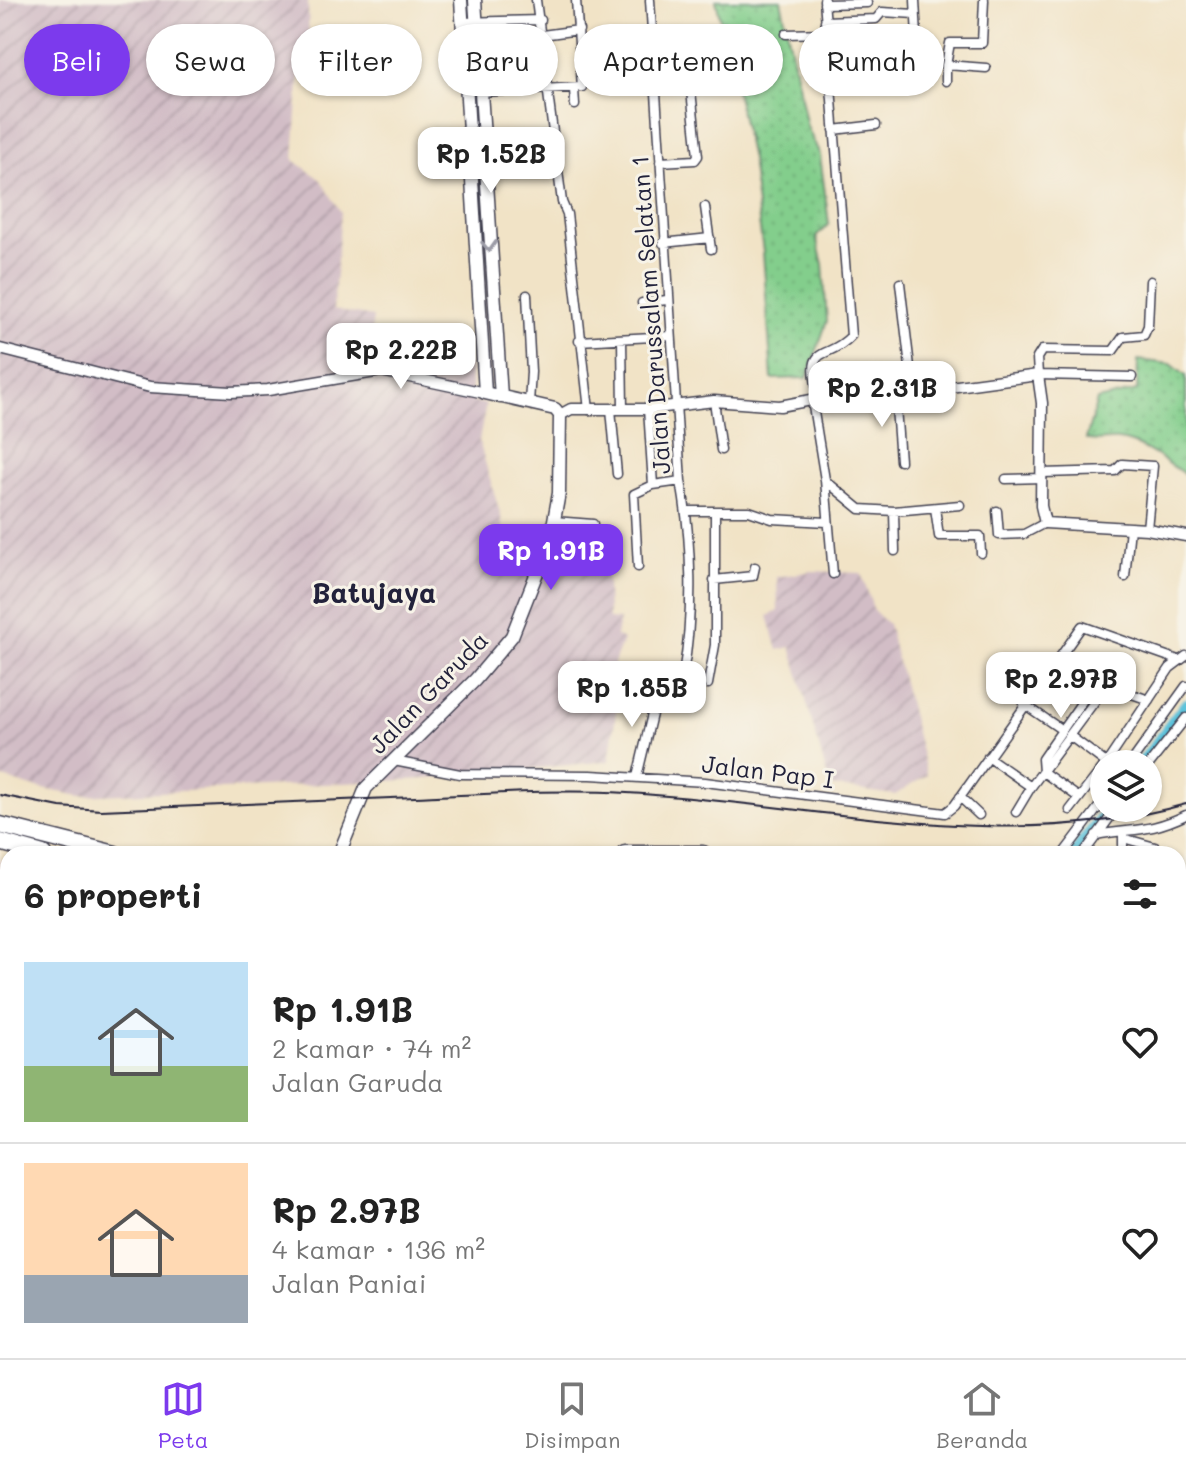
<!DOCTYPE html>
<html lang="id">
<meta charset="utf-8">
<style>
:root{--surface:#fff;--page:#f2f2f2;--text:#222;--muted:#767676;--line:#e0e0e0;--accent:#7c3aed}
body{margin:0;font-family:Mali,sans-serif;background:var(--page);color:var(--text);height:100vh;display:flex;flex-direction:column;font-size:30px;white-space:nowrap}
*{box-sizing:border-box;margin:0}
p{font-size:26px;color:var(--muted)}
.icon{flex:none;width:44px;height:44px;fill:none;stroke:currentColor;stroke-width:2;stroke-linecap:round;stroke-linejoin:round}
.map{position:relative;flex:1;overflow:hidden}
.drawer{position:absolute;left:0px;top:846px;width:1186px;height:512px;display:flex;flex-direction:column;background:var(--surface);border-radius:24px 24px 0 0;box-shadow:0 2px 6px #0004}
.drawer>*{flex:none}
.guide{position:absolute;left:24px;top:24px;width:1138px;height:72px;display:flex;gap:16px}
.buttons{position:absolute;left:1090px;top:750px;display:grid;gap:16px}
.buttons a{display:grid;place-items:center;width:72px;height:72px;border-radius:50%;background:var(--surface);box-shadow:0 2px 6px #0004;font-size:40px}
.price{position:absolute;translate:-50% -68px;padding:0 18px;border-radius:16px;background:#fff;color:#222;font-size:26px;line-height:52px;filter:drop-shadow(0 2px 4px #0008)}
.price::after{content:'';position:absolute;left:50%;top:48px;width:24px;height:18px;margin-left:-12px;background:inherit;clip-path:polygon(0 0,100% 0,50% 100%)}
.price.current{background:var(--accent);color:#fff}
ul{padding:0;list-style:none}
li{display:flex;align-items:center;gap:24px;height:200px;padding:0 24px}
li+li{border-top:2px solid var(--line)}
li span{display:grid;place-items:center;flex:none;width:224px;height:160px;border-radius:0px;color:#555}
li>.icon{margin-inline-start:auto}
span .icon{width:96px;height:96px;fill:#fffc;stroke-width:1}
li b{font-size:34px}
h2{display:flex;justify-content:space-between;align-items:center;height:96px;padding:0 24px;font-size:34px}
.chip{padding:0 28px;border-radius:36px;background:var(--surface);box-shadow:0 2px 6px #0004;font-size:28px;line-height:72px}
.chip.current{background:var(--accent);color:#fff}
.tab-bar{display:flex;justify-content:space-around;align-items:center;height:112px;border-top:2px solid var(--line);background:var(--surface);font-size:22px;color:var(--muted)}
.tab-bar a{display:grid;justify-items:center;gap:4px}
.tab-bar .current{color:var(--accent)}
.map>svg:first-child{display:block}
</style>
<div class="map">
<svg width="1186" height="1358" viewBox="0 0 1186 1358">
<defs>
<pattern id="industrial-furrows" width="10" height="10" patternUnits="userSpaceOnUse" patternTransform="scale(2)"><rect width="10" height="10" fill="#d2bdc6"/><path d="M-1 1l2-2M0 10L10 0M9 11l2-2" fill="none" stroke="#b4a2ab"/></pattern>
<pattern id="grass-dots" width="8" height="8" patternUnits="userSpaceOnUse" patternTransform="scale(2)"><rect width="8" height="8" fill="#83ce8c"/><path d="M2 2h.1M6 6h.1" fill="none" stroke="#71b17a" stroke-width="1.8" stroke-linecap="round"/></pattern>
</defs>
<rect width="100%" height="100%" fill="#f7f3e8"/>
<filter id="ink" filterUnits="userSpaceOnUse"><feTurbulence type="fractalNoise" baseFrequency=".0125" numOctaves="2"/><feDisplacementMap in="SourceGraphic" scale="16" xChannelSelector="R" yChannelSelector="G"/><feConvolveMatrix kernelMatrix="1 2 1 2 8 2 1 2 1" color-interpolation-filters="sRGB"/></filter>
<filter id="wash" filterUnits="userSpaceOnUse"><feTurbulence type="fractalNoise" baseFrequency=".006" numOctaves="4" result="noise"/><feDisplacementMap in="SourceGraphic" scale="32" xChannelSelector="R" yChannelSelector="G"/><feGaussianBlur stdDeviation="1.8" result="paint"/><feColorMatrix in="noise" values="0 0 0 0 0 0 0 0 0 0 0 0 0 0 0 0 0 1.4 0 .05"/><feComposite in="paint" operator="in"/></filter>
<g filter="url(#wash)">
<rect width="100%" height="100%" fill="#f1e3c6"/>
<!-- built -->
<path fill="#f7cfd1" d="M0,859L8,862V948L0,945Z
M0,969H8V1350H128L129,1358H0Z"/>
<!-- industrial -->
<path fill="url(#industrial-furrows)" d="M0,0H308L309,48L300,66L294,160L321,180L341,212L333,310L373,317L368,353L470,363L472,402L486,404L479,441L502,520L504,564L537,570L552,535L596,536L607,581L608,619L619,620L616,636L623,640L614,663L618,699L609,761L426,779L81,796L32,787L0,777Z
M812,571L861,573L874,611L888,624L927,775L895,795L830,786L791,647L778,650L768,616L778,611L777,577Z"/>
<!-- grass -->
<path fill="url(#grass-dots)" stroke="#527864" stroke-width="2" d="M716,0H781L807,127L820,155L829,224L816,237L823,264L827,321L807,378L772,379L763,252L751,159Z
M1138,360L1171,364L1186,376V475C1167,463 1141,442 1118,440C1106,439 1098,443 1086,439L1097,400L1137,391Z"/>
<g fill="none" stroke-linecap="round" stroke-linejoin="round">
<!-- river -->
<path stroke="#5dc3db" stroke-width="12" d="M1141,764L1186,704
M1074,854L1109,808"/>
</g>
</g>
<g filter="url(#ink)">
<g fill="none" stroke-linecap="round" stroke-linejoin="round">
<!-- minor casing -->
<g stroke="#413f50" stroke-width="11">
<path id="minor" d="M536,0L562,202L567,214L589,410
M650,0L681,481C692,543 694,612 683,674
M915,0L917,37
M984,0L982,43H950L946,65L986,68
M824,4L867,3
M825,21L876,19L882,12L915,14
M462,22L541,20
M786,34L826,33
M542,35L579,30
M829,78L915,68
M946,81V65
M574,89L575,105
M480,92L582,87L576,0
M834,130L876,125
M660,162L695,160L698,156L686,44
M705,207L711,249
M663,243L710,238
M900,283L913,392
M527,295L531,372L529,403
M642,303L667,300
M622,339L623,409
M579,341L671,336
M1132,377L1038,375L1037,358L1042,350L1113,351L1123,337L1144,335L1148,326L1150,281
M895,394L900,461
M819,398C804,340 826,363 851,336L824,0
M812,400L825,480L833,574
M714,401L721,450
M611,409L617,474
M648,409L653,485
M1042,473L1115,471L1122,464L1153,466L1147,529
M1006,479L1042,478
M826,481L860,509L894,511L960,505
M935,508L939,536H980L981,553
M686,511H749L772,519L827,522
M894,511L895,551
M997,511L999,535L1024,534L1045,523
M554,521L593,524
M638,567L634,494L653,485L681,481
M1125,577L1130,528
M714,580L753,576L755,567
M1052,666L1149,700
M708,684L715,645V511
M1024,704L1062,730
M1070,736L1106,763
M988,757L1031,787L1106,686
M394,761L460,774L591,775L705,782L945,813L954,806L1082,626L1178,660
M1106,764L1170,668L1186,656
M1130,764L1186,686
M1148,766L1186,718
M1043,772L1042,759L1095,683
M1043,772L1078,797
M637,777L658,689
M960,797L979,815
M1070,810L1104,766
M1016,812L1031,787
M1096,835C1135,828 1148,833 1186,815
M1123,835V854
M1123,838L1155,847V854
M1063,854L1104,800
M1083,854L1117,808
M0,970H8
M1178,1049V1079
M1178,1165L1180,1139
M1178,1217H1186
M1178,1272H1186
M1178,1325H1186
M132,1350V1354
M317,1350L319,1358
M382,1350V1358
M596,1350L597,1358
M693,1350L703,1356
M1097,1350V1358
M1116,1350V1358
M1025,1351L1080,1358
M346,1358H348
M408,1358V1350
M502,1358V1350
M541,1358V1350
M678,1358L684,1350"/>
</g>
<!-- tertiary casing -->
<g stroke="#413f50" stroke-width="13">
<path id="tertiary" d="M0,349L150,387L231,392L268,390L381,371L485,393
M560,415L571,409H648L714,401L780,406L827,397L913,392L1038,375L1042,403L1041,506L1045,523L1147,529L1186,536"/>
</g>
<!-- secondary casing -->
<g stroke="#413f50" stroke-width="15">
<path id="secondary" d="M475,0L501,397
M339,854L366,788L475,680L512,636L551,537L559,493L560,415L555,409L485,393L461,0
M249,1350L251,1358
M258,1350L260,1358"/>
</g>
<!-- motorway casing -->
<g stroke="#413f50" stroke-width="19">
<path id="motorway" d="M0,825L115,854
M0,842L43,854
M625,854H703
M1178,920L1186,922
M1178,939L1186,940"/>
</g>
<!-- minor -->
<use href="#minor" stroke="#fff" stroke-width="8"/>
<!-- tertiary -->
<use href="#tertiary" stroke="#fff" stroke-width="10"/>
<!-- secondary -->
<use href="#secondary" stroke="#fff" stroke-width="12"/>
<!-- motorway -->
<use href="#motorway" stroke="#fff" stroke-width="16"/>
<!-- rail -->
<path stroke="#22223b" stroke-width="2" d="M0,795L60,807L101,810C206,805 311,801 415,797C486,794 557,789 627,793C813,803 1002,856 1186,804"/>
</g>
<!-- one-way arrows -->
<defs><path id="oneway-chevron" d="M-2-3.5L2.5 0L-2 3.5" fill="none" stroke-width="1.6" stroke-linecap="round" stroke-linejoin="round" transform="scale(2)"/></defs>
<use stroke="#9c9ca7" href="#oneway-chevron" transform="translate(489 246) rotate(87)"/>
</g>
<g text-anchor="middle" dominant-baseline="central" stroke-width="6" stroke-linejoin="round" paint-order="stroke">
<!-- street labels -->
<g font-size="24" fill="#22223b" stroke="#f7f3e8">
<text transform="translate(650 315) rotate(-94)">Jalan Darussalam Selatan 1</text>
<text transform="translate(428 692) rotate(-46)">Jalan Garuda</text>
<text transform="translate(768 771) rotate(7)">Jalan Pap I</text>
</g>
<!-- quarter labels -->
<g font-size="28" font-weight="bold" fill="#22223b" stroke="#f7f3e8">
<text x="374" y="592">Batujaya</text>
</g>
</g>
</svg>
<div class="buttons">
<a><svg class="icon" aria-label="layers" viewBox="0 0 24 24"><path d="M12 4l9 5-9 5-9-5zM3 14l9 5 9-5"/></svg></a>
</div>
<b class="price" style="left:491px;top:195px">Rp 1.52B</b>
<b class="price" style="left:401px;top:391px">Rp 2.22B</b>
<b class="price" style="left:882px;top:429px">Rp 2.31B</b>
<b class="price current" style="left:551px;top:592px">Rp 1.91B</b>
<b class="price" style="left:1061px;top:720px">Rp 2.97B</b>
<b class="price" style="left:632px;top:729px">Rp 1.85B</b>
<div class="guide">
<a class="chip current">Beli</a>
<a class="chip">Sewa</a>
<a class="chip">Filter</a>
<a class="chip">Baru</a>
<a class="chip">Apartemen</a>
<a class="chip">Rumah</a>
</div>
<section class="drawer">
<h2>6 properti<svg class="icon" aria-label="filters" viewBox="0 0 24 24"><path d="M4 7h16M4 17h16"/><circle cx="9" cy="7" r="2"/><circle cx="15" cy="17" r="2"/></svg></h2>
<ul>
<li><span style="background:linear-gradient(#bfe0f5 65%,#8fb573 0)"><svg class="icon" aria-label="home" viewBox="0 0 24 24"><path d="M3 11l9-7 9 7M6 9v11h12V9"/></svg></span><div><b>Rp 1.91B</b><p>2 kamar · 74 m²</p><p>Jalan Garuda</p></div><svg class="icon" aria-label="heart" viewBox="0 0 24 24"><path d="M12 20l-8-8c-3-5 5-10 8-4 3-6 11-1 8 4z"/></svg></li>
<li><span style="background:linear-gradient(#ffd9b3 70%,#9aa5b1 0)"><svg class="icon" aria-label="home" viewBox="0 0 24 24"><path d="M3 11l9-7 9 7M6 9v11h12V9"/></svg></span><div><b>Rp 2.97B</b><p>4 kamar · 136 m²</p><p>Jalan Paniai</p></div><svg class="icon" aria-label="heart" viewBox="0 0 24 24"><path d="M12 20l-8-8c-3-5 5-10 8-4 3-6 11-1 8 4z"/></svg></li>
</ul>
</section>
</div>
<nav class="tab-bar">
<a class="current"><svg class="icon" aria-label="map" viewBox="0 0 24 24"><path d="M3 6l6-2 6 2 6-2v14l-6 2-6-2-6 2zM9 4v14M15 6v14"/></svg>Peta</a>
<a><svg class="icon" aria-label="saved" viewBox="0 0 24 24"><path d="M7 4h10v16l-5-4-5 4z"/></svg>Disimpan</a>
<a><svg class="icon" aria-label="home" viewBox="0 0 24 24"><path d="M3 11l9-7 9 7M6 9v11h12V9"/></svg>Beranda</a>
</nav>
